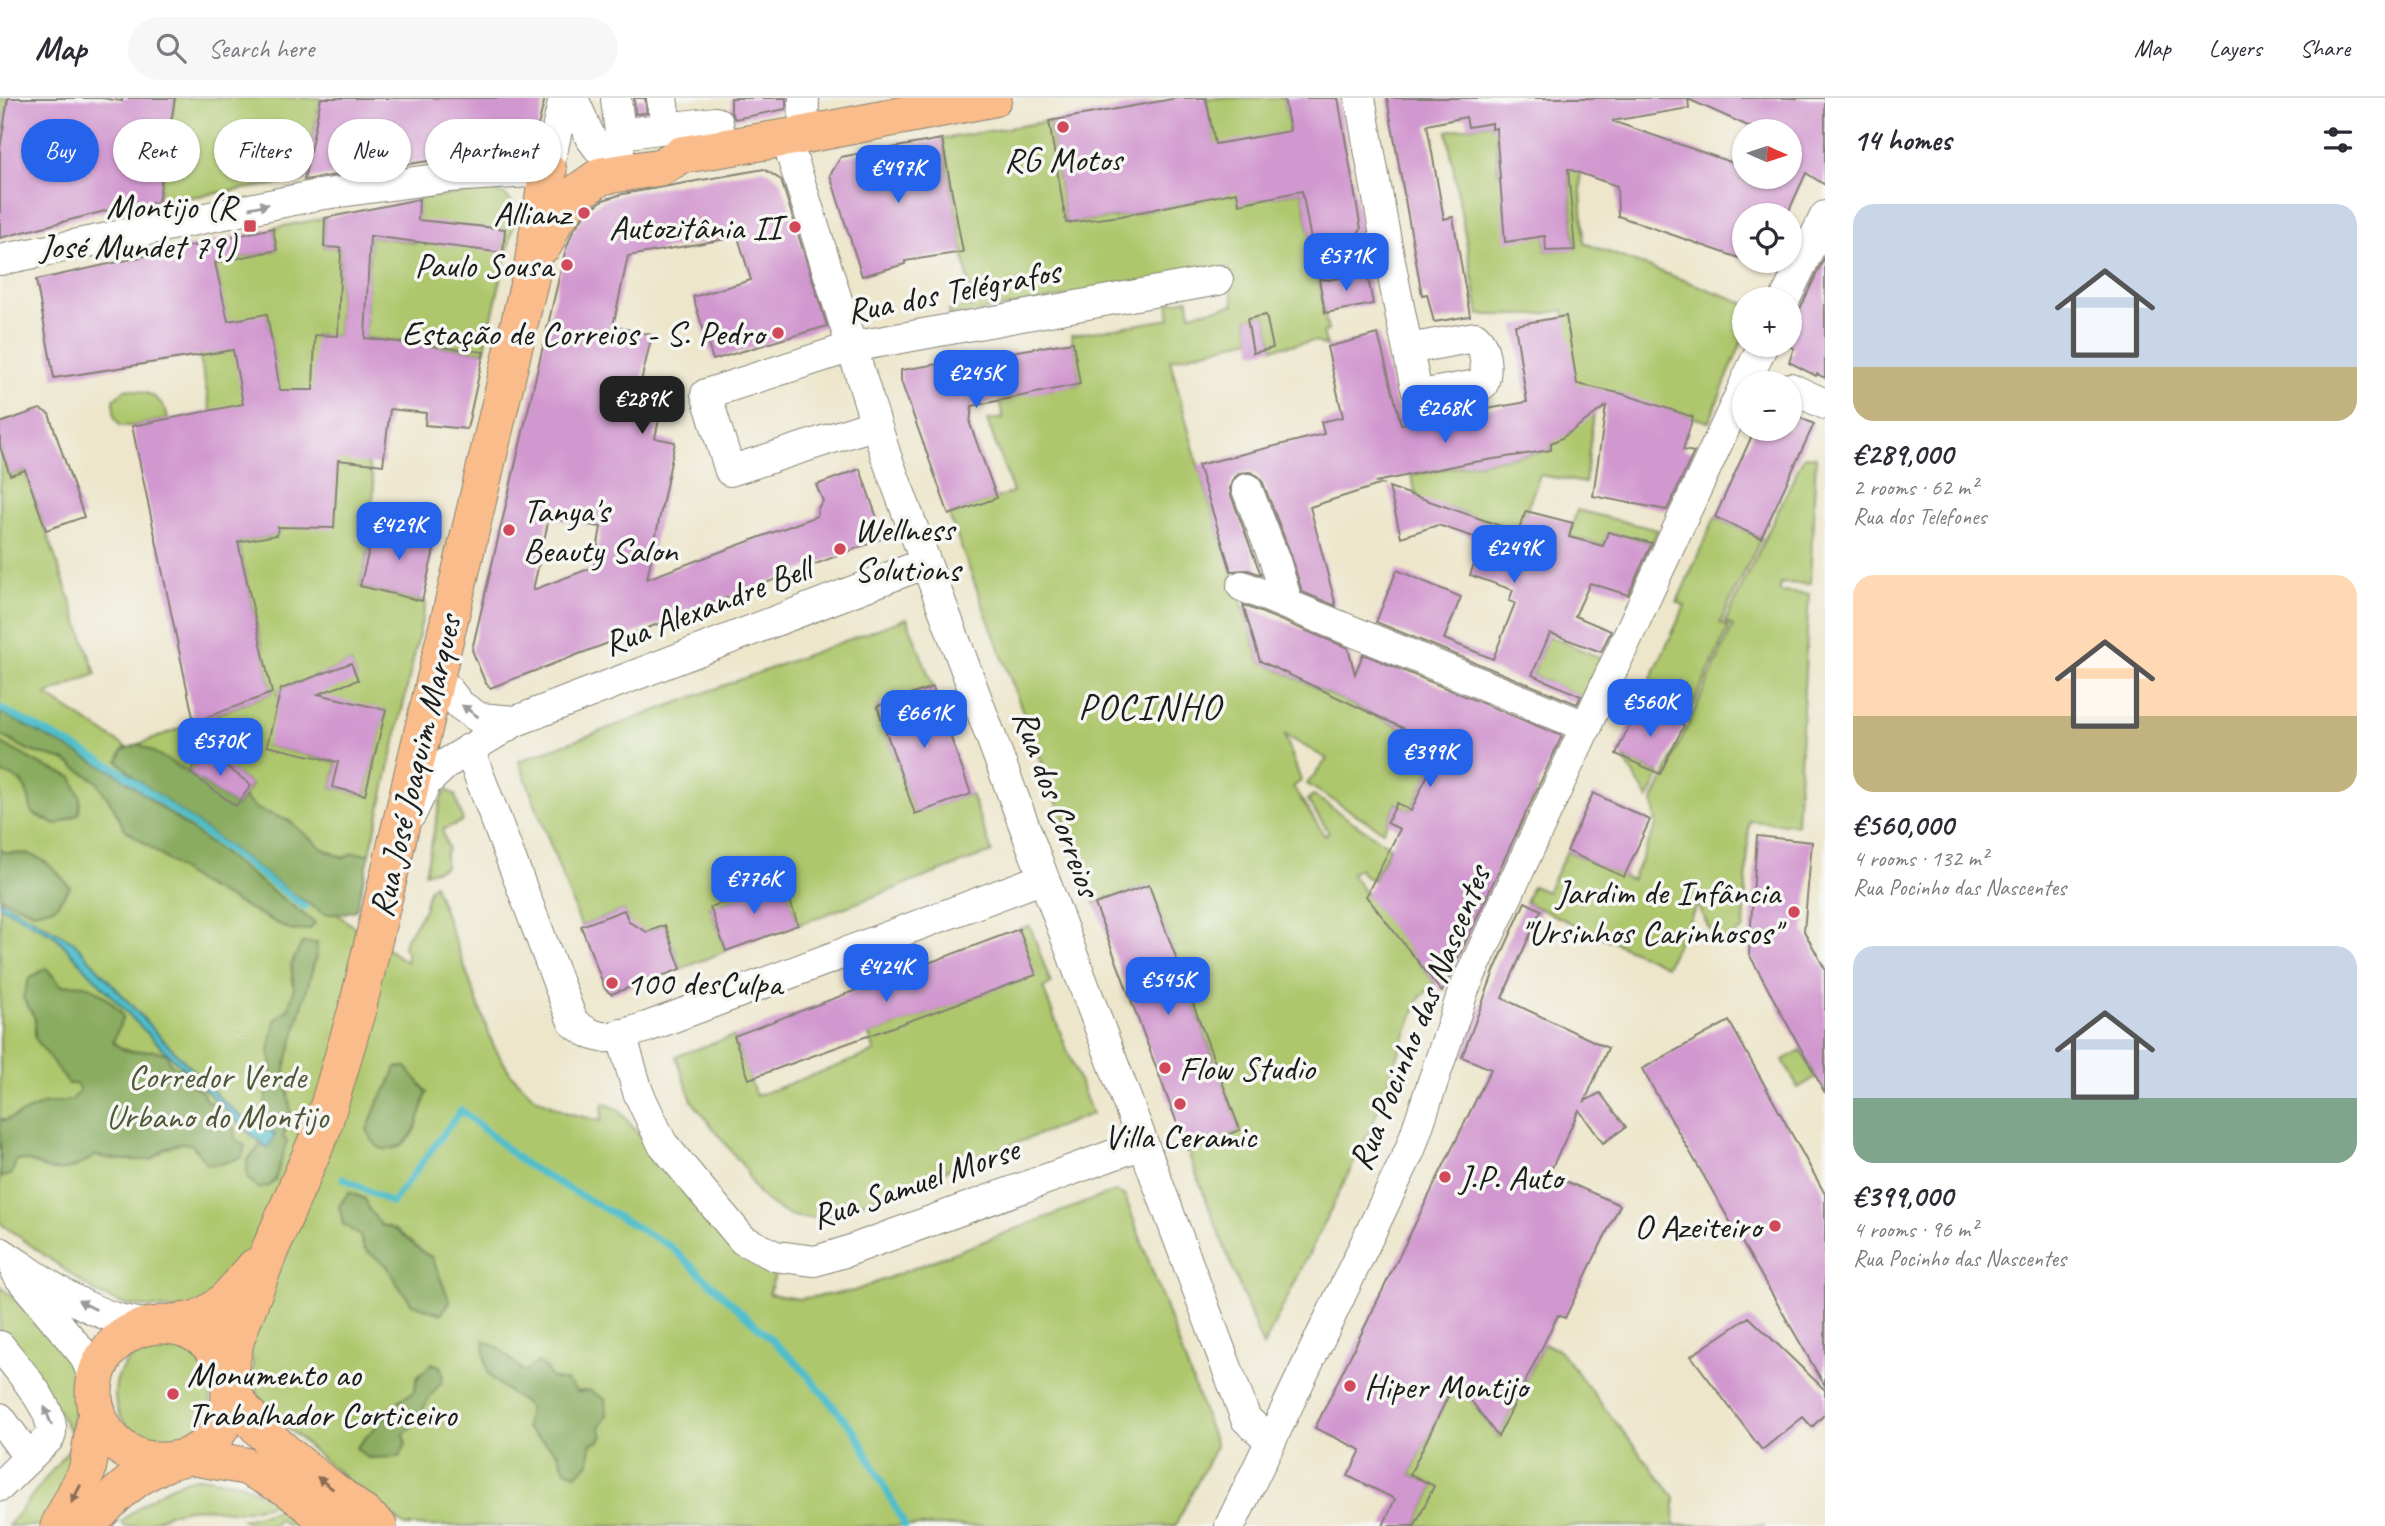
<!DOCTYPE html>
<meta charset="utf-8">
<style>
:root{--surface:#fff;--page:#f7f7f7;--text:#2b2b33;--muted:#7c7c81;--line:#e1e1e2;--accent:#2563eb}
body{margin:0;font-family:Caveat,sans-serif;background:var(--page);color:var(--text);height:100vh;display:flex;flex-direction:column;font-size:26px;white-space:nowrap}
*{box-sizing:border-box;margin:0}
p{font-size:23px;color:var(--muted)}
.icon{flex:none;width:38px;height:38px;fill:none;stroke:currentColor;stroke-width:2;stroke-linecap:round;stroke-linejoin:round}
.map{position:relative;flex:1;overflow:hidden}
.side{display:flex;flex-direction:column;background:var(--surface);width:560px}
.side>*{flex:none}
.guide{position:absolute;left:21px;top:21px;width:665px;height:63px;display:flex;gap:14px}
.needle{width:46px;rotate:93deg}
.controls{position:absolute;left:1732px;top:21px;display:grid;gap:14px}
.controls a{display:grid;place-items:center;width:70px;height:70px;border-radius:50%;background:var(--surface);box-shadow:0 2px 5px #0004;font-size:35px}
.price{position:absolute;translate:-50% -60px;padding:0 16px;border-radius:14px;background:var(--accent);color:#fff;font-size:23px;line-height:46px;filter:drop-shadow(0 2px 4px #0008)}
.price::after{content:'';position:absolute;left:50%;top:42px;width:21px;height:16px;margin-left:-10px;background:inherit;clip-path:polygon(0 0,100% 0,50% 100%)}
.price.current{background:#222;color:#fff}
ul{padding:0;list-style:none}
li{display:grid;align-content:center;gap:14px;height:371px;padding:0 28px}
li span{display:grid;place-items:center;height:217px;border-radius:21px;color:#555}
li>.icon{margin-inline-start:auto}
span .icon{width:126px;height:126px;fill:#fffc;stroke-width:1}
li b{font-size:30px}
h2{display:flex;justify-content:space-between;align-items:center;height:84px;padding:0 28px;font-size:30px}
.pill{padding:0 24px;border-radius:32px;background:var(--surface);box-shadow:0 2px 5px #0004;font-size:24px;line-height:63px}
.pill.current{background:var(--accent);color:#fff}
header{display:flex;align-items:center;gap:42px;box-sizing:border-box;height:98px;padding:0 35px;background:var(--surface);border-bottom:2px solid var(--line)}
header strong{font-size:33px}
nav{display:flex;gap:38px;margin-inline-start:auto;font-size:24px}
.search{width:490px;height:63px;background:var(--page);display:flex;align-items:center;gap:18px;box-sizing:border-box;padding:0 24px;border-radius:38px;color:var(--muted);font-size:26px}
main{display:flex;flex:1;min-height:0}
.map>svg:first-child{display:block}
</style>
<header>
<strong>Map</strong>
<div class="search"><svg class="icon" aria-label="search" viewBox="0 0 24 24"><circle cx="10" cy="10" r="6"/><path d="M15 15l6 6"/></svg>Search here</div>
<nav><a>Map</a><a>Layers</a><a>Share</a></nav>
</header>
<main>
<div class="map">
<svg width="1825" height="1428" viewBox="0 0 1825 1428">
<rect width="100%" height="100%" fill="#f6f6f2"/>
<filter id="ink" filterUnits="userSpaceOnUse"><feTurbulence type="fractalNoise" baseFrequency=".0143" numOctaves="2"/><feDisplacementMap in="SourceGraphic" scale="14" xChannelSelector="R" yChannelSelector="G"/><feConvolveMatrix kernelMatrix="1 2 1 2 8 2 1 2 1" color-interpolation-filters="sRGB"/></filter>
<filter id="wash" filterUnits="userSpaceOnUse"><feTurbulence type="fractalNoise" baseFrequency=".00686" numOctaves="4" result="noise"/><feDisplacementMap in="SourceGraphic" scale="28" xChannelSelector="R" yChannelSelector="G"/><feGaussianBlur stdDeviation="1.57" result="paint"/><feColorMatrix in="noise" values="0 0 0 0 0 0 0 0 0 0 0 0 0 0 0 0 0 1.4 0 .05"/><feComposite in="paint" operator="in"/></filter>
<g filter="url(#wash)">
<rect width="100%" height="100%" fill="#ede6cb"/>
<!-- green -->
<path fill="#aec76d" stroke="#657244" stroke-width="2" fill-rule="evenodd" d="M0,0H8L0,51Z
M175,0H321L304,82L158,104Z
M1206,0H1284L1290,33L1240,105L1302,93L1328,233L1323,234L1327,249L1315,243L1273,250L1266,217L1247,221L1251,241L1170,262L1198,367L1260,563L1496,675L1537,691L1530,706L1434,664L1411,713L1397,705L1383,733L1307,686L1327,661L1285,637L1301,683L1293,689L1325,738L1329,734L1307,702L1313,697L1390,749L1373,782L1364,778L1359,770L1351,776L1435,885L1419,901L1371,1030L1263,1249L1187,1052L1240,1032L1149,787L1095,806L949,417L1013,394L987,322L1003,320L999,301L1080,286L1071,237L1170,221L1168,205L1188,201L1190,216L1234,207L1227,170L949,219L948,213L973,208L942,41L1049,23L1066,125L1117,119L1203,101L1201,86L1221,82Z
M1536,12L1546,153L1575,151L1566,44L1580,75L1584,145L1745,205V236L1709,324L1597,291L1585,385L1540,377L1518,435L1444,408L1425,431L1411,377L1551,352V345L1572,333L1576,318L1564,212L1537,217H1479L1447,33L1492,25V30H1496L1498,75L1521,73Z
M489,93C505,93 512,101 516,116L484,254L365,240L370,138L416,145L419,100Z
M325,120L324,149L341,150L338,238L315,237L338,355L368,365C377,389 376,398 365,421L376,424L360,488L426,504L370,756L352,755L344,760L323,751L289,723L257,711L243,699L251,687L205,653L190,675L139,646L272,595L238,444L277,437L283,314L267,217L246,318L213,324L194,231L227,223L215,165L277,152L273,130ZM351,565L357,581L282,608L277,593ZM385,612L365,697L332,689L337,667L335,664L268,648Z
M125,291C146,293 164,298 168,321L132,328H120L114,318V302Z
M0,349L10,377L25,372L96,576L46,597L129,651L124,652L350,826L407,864V855L403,849C407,834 417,826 423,813C428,803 425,793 434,786L494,949L511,976L534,999L567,1015L601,1023L603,1005L618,1011L727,1145L777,1170L769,1196L799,1201L854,1193L1115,1093L1125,1098L1216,1348L1175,1428H405L325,1363L270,1314L259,1298L252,1278L253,1265L247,1248L227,1229L182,1212L125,1207L97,1195L0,1125Z
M1804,358L1816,359L1810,486L1780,485V494L1809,496L1797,727L1749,723L1744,831L1718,846L1697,807L1666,868L1525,804L1532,788L1547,794L1567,753L1632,782L1656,728L1653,703L1733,528L1725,524Z
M1577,412L1658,432L1652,445L1608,435L1603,448L1569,438Z
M1715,419L1761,440L1720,525L1729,529L1684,627L1639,606L1685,508L1677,504Z
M907,520L933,589L877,609L915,715L971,696L992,754L798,827L784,784L710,809L726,853L681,871L665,827L643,835L631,830L624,812L581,828L519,663Z
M1548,538L1601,560L1584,600L1532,577Z
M1623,659L1660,676L1648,701Z
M447,692L455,697L463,723L442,732L448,751L445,757V769L425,775L441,701Z
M1030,828L1051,886L1043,890L1092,1016L832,1116C824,1117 816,1120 809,1120C782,1121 753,1097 746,1072L692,1003L676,958L734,938L756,998L875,954L869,937L1035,877L1019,831Z
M1801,952L1816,979L1798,990L1783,962Z
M0,1188C24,1211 72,1245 77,1279C80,1296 73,1316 70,1333L47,1295L0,1234Z
M1544,1245L1560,1253L1675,1400L1674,1427L1765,1428H1415L1434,1388L1410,1376L1456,1282L1498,1339Z
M115 1296a48 48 0 1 1 96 0a48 48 0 1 1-96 0Z
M85,1290L87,1314L86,1339L45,1428H8L73,1346Z
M200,1379L240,1385L279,1405L237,1414L206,1410L189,1411L171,1415L143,1428H124L121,1424C145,1403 168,1385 200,1379Z
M286,1410L308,1428H288L278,1421L274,1428H256L242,1421Z"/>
<!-- forest -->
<path fill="#8aac60" stroke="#53643e" stroke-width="2" d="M0,614L116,675L315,825L310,831L292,833L197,784L124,730L113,708L96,683L64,662L30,653L0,637Z
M0,644L39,666L72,679L80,699L79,716L56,727L32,715C28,692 25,679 0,675Z
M139,646L187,673L236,708L243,699L257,711L289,723L323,751L344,760L352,755L370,756L356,812L340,816H324L293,796L135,680L118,663L123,652Z
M0,752C9,758 18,754 28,756C47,761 58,775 70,789L55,809L33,814L0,799Z
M302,845H317L316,858L285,971L291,1017L283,1040L287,1043L275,1082L269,1088L259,1091L247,1080V1062L257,1052L270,1028L264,1010L272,967L269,953L275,922L288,911L294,892L291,867Z
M46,870L62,888C71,887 81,885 90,889C99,893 120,910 123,919L113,944C134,963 145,946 167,956L170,965L186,977L193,988L202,993L205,1001L216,1008L234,1031L235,1041L245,1048L242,1059L221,1066H207L191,1046L181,1045L165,1051L151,1062H119L95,1058C81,1067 66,1076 48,1071C34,1066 32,1062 16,1062L12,1076L0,1080V1020L4,1023L43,1006L72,1002L80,992L76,986H69L35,940V920L23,900L29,881Z
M396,969H406L427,994C420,1015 416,1048 390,1051C376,1053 373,1043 367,1032L378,1004L389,987Z
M349,1094L365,1101L369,1111L381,1127C402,1129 413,1152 432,1159L450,1204L441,1216L412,1206L395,1183L387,1168L364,1151L360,1138L343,1126L339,1108Z
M484,1242L500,1251L524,1274L537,1265L545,1269L551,1280L566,1283L578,1294L589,1292L605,1301L607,1317L600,1329L603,1338L600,1343L591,1345L589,1365L577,1376L565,1372L558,1355L526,1330L529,1309C518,1299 495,1287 489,1276C484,1268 485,1252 484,1242Z
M432,1265L441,1269L443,1282L427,1303L421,1316L413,1317L412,1330L404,1336L406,1346L400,1359L368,1360L356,1350L401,1301L414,1294L417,1280Z"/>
<!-- water -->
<path fill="#50beca" stroke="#366d73" stroke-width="2" d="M0,802L74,844L152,930L222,1002L247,1023L275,1036L268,1050L248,1034L138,926L56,839L0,808Z"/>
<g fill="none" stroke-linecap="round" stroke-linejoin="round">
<!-- stream -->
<path stroke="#50beca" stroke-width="7" d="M0,610L117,671L305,809
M343,1080L392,1105L461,1012L525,1066L670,1148L799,1267L856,1335L905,1428"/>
</g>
<g id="blocks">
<!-- building -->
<path fill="#d197cf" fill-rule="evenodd" d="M8,0H102L122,3V0H175L158,104L105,113L0,140V51Z
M321,0H545L535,40L527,48L304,82Z
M634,0H645L647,15L635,16Z
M731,0H786V11L735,21L731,14Z
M1178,0H1206L1215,46L1290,33L1284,0H1338L1361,131L1354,140L1312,147L1302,93L1239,106L1237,94L1121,118L1066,125L1049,23Z
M1387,0H1825V87L1806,75L1787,117H1745V162L1618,118L1617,88L1568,71L1575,152L1546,153L1545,138L1505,144L1496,30L1492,31V25L1468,29L1466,19L1427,27L1444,121L1453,119L1470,218L1434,224L1427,196L1422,197ZM1688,1L1759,33H1790V79H1745V69L1612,23L1689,10Z
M942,41L963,154L905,163V166L862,178L830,77L841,59Z
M764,71L781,82L827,228L713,262L693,199L751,182L738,139L628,158L613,228L652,237L639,292L664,298L655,340L675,344L647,481L817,418L818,410L823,403L816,387L860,371L884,440L490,590L485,584L472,552L565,154L573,133L586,115L603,102L623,96ZM549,420L601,429L594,469L533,492Z
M419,101L418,122L505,131L503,155L370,138L365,240L484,254L467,331L425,327L426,315L390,311L383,367L338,362L334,430L278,429L277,437L238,444L272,595L194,624L132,328L243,306L233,252L54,280L36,182L273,130L277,152L215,165L228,223L267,216L280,292H313L315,237L338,238L341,150L324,149L325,120Z
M1825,158V280L1817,276L1816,278L1789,264L1794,250L1786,247H1790V232Z
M1362,176L1368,180L1373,206L1325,215L1319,181L1329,182Z
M1266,217L1273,250L1253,255L1247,221Z
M1566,218L1577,286L1623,296L1693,319L1683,352L1694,354L1667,412L1593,398L1606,308L1562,340L1551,345V352L1468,365L1375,384L1382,386L1310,409L1336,508L1302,494L1291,457L1263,385L1258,378L1250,374L1240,375L1233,381L1230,389L1231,397L1261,477L1248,472L1231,473L1198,367L1324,336L1321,324L1343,319L1327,249L1378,236L1401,326L1527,304L1515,227Z
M1073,244L1080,286L972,308L970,326L997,400L949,417L901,283V272Z
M40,311L49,316L84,419L46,432L25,372L10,377L0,349V325Z
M1790,315L1814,326L1761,440L1715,419L1755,331H1790Z
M1389,389L1518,434L1526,413L1573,425L1569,439L1603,448L1608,434L1652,445L1628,497L1590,485L1575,518L1611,533L1601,554L1550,535L1532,577L1581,598L1577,606L1376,524L1397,472L1461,499L1444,541L1493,561L1515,505L1509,503L1513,492L1470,477L1483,442L1438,427L1401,439Z
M376,424L437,439L422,503L360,488Z
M1243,507L1348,550L1355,576L1363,556L1562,638L1442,894L1366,798L1400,731L1387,725L1397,705L1411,713L1441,648L1260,563Z
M351,565L358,582L318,596L386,612L365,697L332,689L338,664L267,648L281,591Z
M933,589L971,696L915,716L877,608Z
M1639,606L1684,627L1660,676L1616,656Z
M205,652L251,687L236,708L190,675Z
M1593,695L1650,722L1624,779L1567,753Z
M1757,738L1812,744L1804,833L1825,871V995L1749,856Z
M784,784L798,827L726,853L710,809Z
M1149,787L1240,1032L1187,1052L1095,806Z
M1525,804L1541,812L1502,900L1608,950L1585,1003L1600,995L1626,1029L1603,1045L1579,1012L1549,1076L1620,1107L1565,1220L1558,1217L1498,1339L1456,1282L1410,1376L1434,1388L1415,1428H1383L1395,1401L1348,1378L1361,1352L1315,1330L1491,971L1462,959L1495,871Z
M624,812L629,824L647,834L665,827L681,871L611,896L605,891L581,828Z
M1019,831L1036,877L749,981L734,938Z
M1729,923L1825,1096V1288L1642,971Z
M1749,1219L1825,1292V1316L1812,1329L1803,1319L1762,1352L1691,1258Z"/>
</g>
</g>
<g filter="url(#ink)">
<use href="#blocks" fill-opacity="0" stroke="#848174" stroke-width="2"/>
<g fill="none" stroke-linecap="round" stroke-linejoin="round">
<!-- minor casing -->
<g stroke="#848174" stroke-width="32">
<path id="minor" d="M573,0L590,39L601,54
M662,0L666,27L673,30
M1360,0C1377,97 1395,194 1416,290L1425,296L1483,286C1488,273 1486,248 1475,239L1408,251
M616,1L620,36
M803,37L804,0
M786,40L886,358L1246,1321L1271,1343
M619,53L620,36L715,24L718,25L721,43L726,49
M548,73L564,0
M0,162L318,97L450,79L548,73
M1326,165L1387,154
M1785,201L1825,118
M1745,285L1763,247
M1790,290L1825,306
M876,326L730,373L706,296L852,249L1218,182
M1247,391L1275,463L1288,507
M1242,488L1587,629
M437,578L460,607L479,620L516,623
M469,651L573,924C602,948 613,939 647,929L1044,780
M411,716L426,685L447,665L516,623L926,465
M621,936L638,994L662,1045L743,1142L775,1158L815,1163L845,1154L1143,1046
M0,1154C37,1178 76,1209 119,1221C130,1224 141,1225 152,1228
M16,1175L84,1257L95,1282
M0,1248C15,1268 59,1314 50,1339L0,1388
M0,1320L29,1360
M1230,1428L1410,1052L1464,891L1745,286"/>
</g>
<!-- major casing -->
<g stroke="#848174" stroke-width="39">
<path id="major" d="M544,146L555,122L574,97L601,78L661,69L681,57L803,37L993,0
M162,1226C173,1225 185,1224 196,1221C221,1213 238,1188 255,1169
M94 1295a68 68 0 1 1 136 0a68 68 0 1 1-136 0Z
M228,1277L236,1240L269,1154L322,1031L358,908L532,172L548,73
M230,1293C266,1350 327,1385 378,1428
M189,1358L245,1368L288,1390L335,1428
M59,1428L87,1373L97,1313
M87,1428C113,1399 132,1378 170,1363"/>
</g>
<!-- minor -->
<use href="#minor" stroke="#fff" stroke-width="30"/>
<!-- major -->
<use href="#major" stroke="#f9bc8a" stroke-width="37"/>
</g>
<!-- one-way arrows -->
<defs><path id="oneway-solid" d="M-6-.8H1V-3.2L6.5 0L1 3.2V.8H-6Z" transform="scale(1.75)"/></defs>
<g fill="#999">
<use href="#oneway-solid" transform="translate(259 108) rotate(-11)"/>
<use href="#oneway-solid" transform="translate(470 613) rotate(-145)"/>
<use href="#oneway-solid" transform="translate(87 1207) rotate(-153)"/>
<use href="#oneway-solid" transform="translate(48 1318) rotate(-111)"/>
</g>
<g fill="#8a6c53">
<use href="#oneway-solid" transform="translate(325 1385) rotate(-142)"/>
<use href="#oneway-solid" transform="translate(76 1396) rotate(117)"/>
</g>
</g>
<!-- markers -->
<g fill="#d1495b" stroke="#f6f6f2" stroke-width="2.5">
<circle cx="1063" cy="29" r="7"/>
<circle cx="584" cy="115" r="7"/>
<rect x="243" y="121" width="14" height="14" rx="3.5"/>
<circle cx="795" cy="129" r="7"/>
<circle cx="567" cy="167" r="7"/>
<circle cx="778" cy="235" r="7"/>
<circle cx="509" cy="432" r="7"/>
<circle cx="840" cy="451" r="7"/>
<circle cx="1794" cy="814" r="7"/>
<circle cx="612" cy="885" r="7"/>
<circle cx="1165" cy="970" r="7"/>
<circle cx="1180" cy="1006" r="7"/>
<circle cx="1445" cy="1079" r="7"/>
<circle cx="1775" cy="1128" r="7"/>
<circle cx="1350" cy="1288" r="7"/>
<circle cx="173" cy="1296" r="7"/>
</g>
<g text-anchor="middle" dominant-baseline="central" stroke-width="7" stroke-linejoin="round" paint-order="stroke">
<!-- poi labels -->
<g font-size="35" fill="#1c1c1c" stroke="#f6f6f2" text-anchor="end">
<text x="1063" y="61" text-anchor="middle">RG Motos</text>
<text x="236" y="108">Montijo (R<tspan x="236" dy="40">José Mundet 79)</tspan></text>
<text x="570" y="115">Allianz</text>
<text x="781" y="129">Autozitânia II</text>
<text x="553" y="167">Paulo Sousa</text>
<text x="764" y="235">Estação de Correios - S. Pedro</text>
<text x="523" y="412" text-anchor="start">Tanya's<tspan x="523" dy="40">Beauty Salon</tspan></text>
<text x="854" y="431" text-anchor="start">Wellness<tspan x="854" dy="40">Solutions</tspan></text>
<text x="1780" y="794">Jardim de Infância<tspan x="1780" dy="40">"Ursinhos Carinhosos"</tspan></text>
<text x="626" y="885" text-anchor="start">100 desCulpa</text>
<text x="1179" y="970" text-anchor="start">Flow Studio</text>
<text x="1180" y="1038" text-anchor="middle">Villa Ceramic</text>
<text x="1459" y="1079" text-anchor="start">J.P. Auto</text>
<text x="1761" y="1128">O Azeiteiro</text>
<text x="187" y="1276" text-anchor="start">Monumento ao<tspan x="187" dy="40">Trabalhador Corticeiro</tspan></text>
<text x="1364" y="1288" text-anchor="start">Hiper Montijo</text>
</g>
<!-- street labels -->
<g font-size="35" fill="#1c1c1c" stroke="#f6f6f2">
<text transform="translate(953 193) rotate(-11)">Rua dos Telégrafos</text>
<text transform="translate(707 508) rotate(-21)">Rua Alexandre Bell</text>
<text transform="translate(415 668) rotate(-77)">Rua José Joaquim Marques</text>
<text transform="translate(1057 705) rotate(70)">Rua dos Correios</text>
<text transform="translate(1419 920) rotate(-68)">Rua Pocinho das Nascentes</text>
<text transform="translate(915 1085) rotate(-19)">Rua Samuel Morse</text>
</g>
<!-- park labels -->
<g font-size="35" fill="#4f5838" stroke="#f6f6f2">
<text x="217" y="978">Corredor Verde<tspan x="217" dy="40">Urbano do Montijo</tspan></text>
</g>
<!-- neighbourhood labels -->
<g font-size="37" letter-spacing="2" fill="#1c1c1c" stroke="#f6f6f2">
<text x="1150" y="608">POCINHO</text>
</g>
</g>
</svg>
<div class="controls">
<a><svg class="needle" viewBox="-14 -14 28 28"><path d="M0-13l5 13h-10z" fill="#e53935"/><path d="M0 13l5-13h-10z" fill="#7c7c81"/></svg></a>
<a><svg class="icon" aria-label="locate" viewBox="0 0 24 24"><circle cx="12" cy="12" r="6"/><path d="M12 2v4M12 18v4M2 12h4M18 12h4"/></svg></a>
<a>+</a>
<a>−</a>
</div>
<b class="price" style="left:898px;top:107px">€497K</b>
<b class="price" style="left:1346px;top:195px">€571K</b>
<b class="price" style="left:976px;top:312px">€245K</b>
<b class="price current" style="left:642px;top:338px">€289K</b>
<b class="price" style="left:1445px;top:347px">€268K</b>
<b class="price" style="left:399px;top:464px">€429K</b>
<b class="price" style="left:1514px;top:487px">€249K</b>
<b class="price" style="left:1650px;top:641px">€560K</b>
<b class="price" style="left:924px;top:652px">€661K</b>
<b class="price" style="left:220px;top:680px">€570K</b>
<b class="price" style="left:1430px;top:691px">€399K</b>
<b class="price" style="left:754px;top:818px">€776K</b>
<b class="price" style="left:886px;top:906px">€424K</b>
<b class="price" style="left:1168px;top:919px">€545K</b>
<div class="guide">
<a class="pill current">Buy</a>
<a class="pill">Rent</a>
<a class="pill">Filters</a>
<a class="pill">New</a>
<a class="pill">Apartment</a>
</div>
</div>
<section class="side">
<h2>14 homes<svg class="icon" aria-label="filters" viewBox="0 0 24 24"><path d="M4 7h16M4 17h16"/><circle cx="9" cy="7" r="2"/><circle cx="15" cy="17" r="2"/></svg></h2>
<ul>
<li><span style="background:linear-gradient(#c9d6e8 75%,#c2b280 0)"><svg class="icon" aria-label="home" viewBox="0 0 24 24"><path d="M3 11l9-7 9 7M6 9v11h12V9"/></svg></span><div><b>€289,000</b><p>2 rooms · 62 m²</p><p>Rua dos Telefones</p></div></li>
<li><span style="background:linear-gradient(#ffd9b3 65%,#c2b280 0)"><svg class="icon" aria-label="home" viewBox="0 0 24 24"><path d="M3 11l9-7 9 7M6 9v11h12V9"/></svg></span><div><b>€560,000</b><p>4 rooms · 132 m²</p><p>Rua Pocinho das Nascentes</p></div></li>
<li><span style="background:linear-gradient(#c9d6e8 70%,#7fa58c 0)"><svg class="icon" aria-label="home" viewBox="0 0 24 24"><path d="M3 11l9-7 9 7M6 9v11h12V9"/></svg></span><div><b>€399,000</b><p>4 rooms · 96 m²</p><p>Rua Pocinho das Nascentes</p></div></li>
</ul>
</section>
</main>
